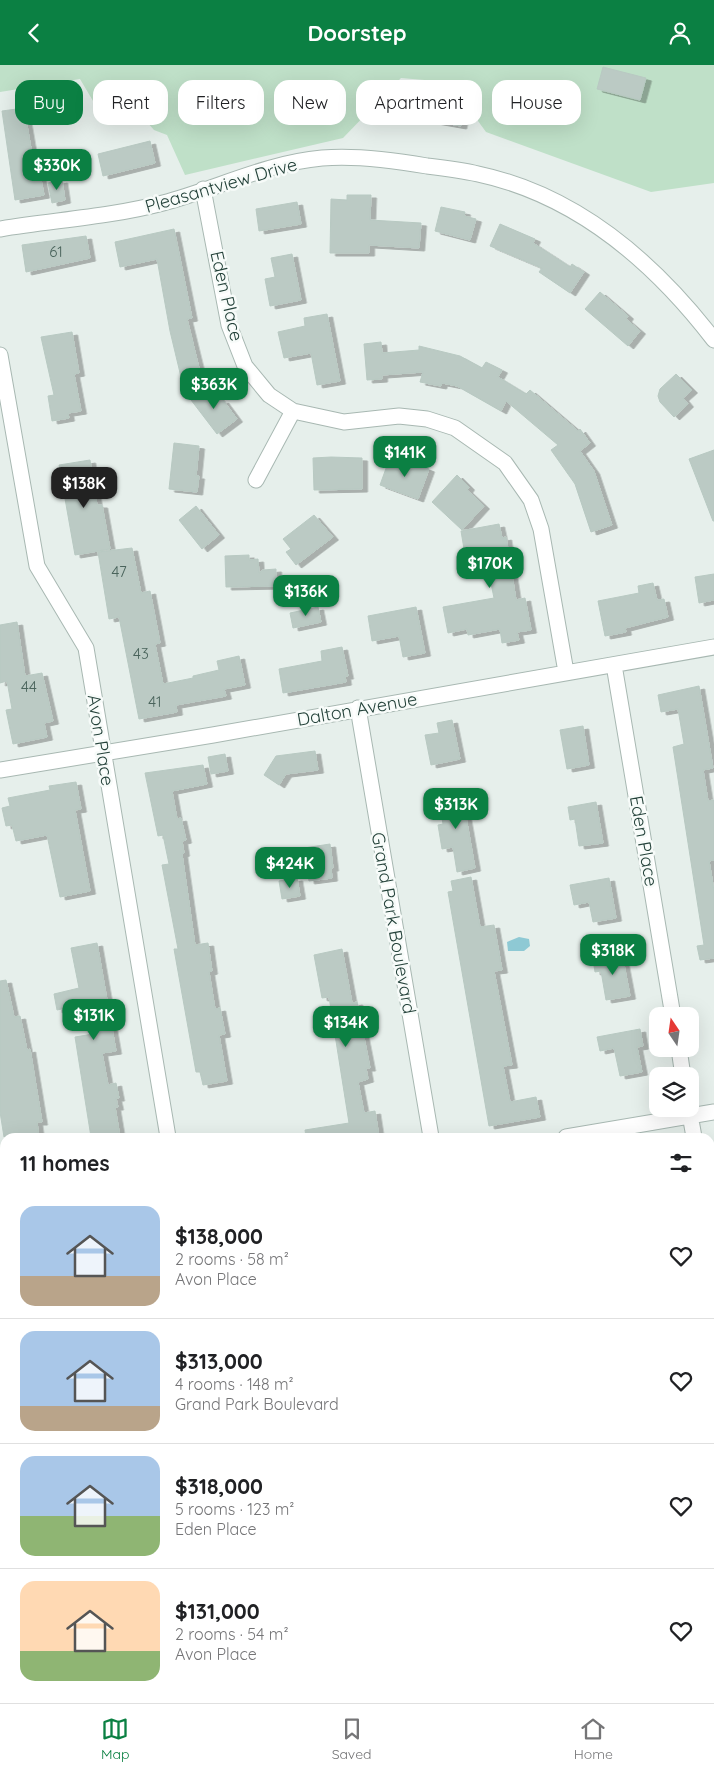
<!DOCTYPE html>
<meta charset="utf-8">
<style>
:root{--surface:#fff;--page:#f6f6f6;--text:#202124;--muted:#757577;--line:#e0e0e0;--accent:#0b8043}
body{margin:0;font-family:Quicksand,sans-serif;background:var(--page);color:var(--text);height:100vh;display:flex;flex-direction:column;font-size:19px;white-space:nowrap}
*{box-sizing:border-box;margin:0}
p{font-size:16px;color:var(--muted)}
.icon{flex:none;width:28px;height:28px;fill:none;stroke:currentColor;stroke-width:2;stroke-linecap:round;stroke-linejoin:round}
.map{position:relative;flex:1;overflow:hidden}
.drawer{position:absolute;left:0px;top:1068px;width:715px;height:571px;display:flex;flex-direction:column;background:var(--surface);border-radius:15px 15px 0 0;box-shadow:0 5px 20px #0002}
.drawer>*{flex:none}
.banner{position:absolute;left:15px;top:15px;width:685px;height:45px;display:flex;gap:10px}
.needle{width:32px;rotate:347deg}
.controls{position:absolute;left:649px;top:942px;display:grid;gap:10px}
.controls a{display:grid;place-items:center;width:50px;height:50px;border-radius:10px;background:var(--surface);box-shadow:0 5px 20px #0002;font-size:25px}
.price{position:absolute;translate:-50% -42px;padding:0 11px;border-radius:10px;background:var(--accent);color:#fff;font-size:16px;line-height:32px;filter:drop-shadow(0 1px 2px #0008)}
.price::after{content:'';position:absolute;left:50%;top:30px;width:15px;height:11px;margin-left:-8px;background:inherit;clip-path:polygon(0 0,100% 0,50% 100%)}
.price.selected{background:#222;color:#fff}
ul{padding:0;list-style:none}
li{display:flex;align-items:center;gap:15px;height:125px;padding:0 20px}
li+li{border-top:1px solid var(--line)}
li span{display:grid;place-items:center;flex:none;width:140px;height:100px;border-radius:15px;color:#555}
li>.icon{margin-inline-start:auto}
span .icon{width:60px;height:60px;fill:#fffc;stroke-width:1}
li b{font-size:21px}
h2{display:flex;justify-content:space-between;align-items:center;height:60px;padding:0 20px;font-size:21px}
.tag{padding:0 18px;border-radius:15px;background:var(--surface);box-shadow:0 5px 20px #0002;font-size:18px;line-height:45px}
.tag.selected{background:var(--accent);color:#fff}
header{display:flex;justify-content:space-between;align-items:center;height:65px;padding:0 20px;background:var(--accent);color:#fff;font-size:22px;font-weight:700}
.menu{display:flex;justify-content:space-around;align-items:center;height:70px;border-top:1px solid var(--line);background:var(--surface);font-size:14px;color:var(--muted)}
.menu a{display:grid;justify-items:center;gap:2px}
.menu .selected{color:var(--accent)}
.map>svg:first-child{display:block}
</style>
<header><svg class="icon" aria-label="back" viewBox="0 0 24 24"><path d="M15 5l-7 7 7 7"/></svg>Doorstep<svg class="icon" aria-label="person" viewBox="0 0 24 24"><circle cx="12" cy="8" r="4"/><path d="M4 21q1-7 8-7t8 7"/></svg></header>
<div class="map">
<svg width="714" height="1638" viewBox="0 0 714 1638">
<defs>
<filter id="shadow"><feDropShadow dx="5.5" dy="3" stdDeviation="0" flood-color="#0004"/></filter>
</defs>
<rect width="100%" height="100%" fill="#e6efeb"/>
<!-- built -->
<path fill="#d4dfda" d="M714,1367V1638H0V1430L5,1429V1634H710V1368Z"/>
<!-- green -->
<path fill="#bfe0c8" d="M0,0H714V118L651,127L486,67L465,38L436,16L401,13L343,73L185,110L167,70L154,65L139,48L96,41L80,14L0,27Z"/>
<!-- water -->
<path fill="#8ec9d4" d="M519,872L529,874L530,881L524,886H508L507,877Z"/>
<!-- building -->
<path fill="#bbcac4" stroke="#b8c9c2" filter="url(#shadow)" d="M603,2L646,13L640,35L597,24Z
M429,31L470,36L467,54L463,53L461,61L410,52L413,34L428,37Z
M24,43L33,95L37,94L44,130L15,135L2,46Z
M150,76L155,98L103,111L98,89Z
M62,115L65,135L52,138L48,118Z
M347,130H371L370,155L421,158L419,183L369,180V188H330L331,134L347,135Z
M297,137L301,159L259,166L256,144Z
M441,142L465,147L464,151L476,154L470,175L435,166Z
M500,159L535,174L533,178L570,202L572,199L584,207L570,228L539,207L542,203L490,181Z
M174,164L192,253L187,254L200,307L181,312L170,266L157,194L120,202L115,177Z
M86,171L90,193L26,207L22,180Z
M292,189L301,235L270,241L265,214L275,212L271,193Z
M600,227L628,251L626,254L640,266L628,281L585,244Z
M327,249L340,316L317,320L311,288L284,293L278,267L305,261L304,253Z
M72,267L79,308L74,309L81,346L68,348L69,353L52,356L48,331L54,330L41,272Z
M381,277L382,288L419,285V281L460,291L482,303L486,297L502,305L498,312L526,329L530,325L578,366L580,364L590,378L580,386L594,406L612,460L591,467L575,419L551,385L558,380L506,336L501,346L457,321L442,318L441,321L420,317L423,307L382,310V314L367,315L364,279Z
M676,309L692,325L683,333L688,339L674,352L660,337L658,331L660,324Z
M207,324H212L221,336L223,335L237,354L217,369L191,335Z
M174,378L199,381L196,411H199L197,427L169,424Z
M714,385V456H713L689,394Z
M331,392L362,393V424L314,425L313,393Z
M90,395L97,440H102L110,484L75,490L59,400Z
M389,395L403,400L405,395L429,404L418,434L380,420Z
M457,410L469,422L467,425L484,441L462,465L432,437Z
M196,441L219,470L202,484L179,455Z
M314,450L333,472L296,500L286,487L291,484L283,474Z
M499,459L502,473L506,472L516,535L525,533L531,565L517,567L519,575L502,578L500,564L468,570L467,564L448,568L443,542L494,533L488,504L468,508L461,466Z
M132,483L141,528L150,526L160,578L155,579L163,619L193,613V611L219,605L217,596L239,591L245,620L224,624L226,631L176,640L177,647L139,654L119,552L109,554L98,487Z
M249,490V495L258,494L259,508L263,505L276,504V521L226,522L225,491Z
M714,509V535L699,538L695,512Z
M653,518L657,535L664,534L668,552L625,563L626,567L605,571L598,536L639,528L638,521Z
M318,542L321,557L293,563L290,548Z
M416,542L425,588L403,592L399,571L372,576L368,551Z
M17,557L25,611L42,608L53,656L44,658L47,672L13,679L6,645L12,644L7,616L0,618V560Z
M342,582L348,611H345L346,617L283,628L279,604L322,596L321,586Z
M699,621L713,703L703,705L708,736L714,735V795L709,796L714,826V893L700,895L697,881L704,880L673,682L684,679L678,644L661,647L658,630Z
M452,655L460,694L431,700L425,670L439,668L437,658Z
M583,661L589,700L567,704L560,665Z
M315,686L318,705L286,709L279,720L264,710L276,691Z
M225,689L228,706L211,709L208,692Z
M203,700L207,719L172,726L177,754L181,753L186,775L182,776L184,788L182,789L195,880L208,878L212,906L209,907L215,944L220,943L225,969L219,970L227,1016L203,1020L200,1007H196L174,884H178L162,800L169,799L163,770L158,771L145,708Z
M76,717L81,744L75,745L90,826L60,832L47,770L16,776L12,760L6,761L2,743L10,741L8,733L50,725L49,721Z
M461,724L475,803L457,807L453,782L442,784L438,760L443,759L440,743L443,742L440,727Z
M596,737L603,778L579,781L575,754L570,755L568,742Z
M330,779L333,803H331L332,813L309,816L304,783Z
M471,812L480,862L494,860L502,905L494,906L512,1000L503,1001L510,1037L536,1032L540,1052L489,1061L448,827L453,826L451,816Z
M297,813L300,831L282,834L279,816Z
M609,813L616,853L593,857L589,837L574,840L570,820Z
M97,878L116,986L102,988L108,1020L116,1018L119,1033H116L118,1042H115L120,1072H91L75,972L93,969L88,943L80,944L79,940L57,945L54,929L79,923L71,883Z
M342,884L352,938L357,937L370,1003H366L368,1014L358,1017L364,1048L375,1046L379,1072H306L305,1065L349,1058L329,932L322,933L314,890Z
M622,889L630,931L606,935L601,906L595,907L593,895Z
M6,915L14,952L20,951L27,985L30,984L42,1057H37L39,1072H4L0,1047V916Z
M640,964L643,981L637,982L642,1007L620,1011L614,983L600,986L597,972Z"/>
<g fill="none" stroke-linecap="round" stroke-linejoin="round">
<!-- lane casing -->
<g stroke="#a8b8b2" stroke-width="11">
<path id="lane" d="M0,1583L5,1582
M0,1594L5,1621
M7,1634L8,1638
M153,1634V1638
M348,1634V1638
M408,1634V1638
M653,1634V1638
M417,1638L434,1634"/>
</g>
<!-- street casing -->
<g stroke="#a8b8b2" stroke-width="17">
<path id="street" d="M203,124L229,260L245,301L269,330L293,346L344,357L399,351L427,354L455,363L505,398L531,435L541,464L566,607
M0,164C54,155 110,152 163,138C216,124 266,98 322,93C357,90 393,95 427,101C444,103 461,105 478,109C577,130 654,197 714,275
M0,290L37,501L86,583L168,1072
M256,415L293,346
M614,600L673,951
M358,643L431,1072
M0,705L213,670L714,582
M679,984L683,1011
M689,1044L694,1072
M566,1072L714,1047
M0,1169L5,1168
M710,1172L714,1196
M0,1284L5,1312
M59,1634L60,1638
M262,1634L263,1638
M525,1634L526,1638"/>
</g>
<!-- lane -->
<use href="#lane" stroke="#fff" stroke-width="9"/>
<!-- street -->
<use href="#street" stroke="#fff" stroke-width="15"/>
</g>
<g text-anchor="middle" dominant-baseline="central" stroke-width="5" stroke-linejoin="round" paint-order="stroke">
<!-- number labels -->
<g font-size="15" fill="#4a645c">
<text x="56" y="186">61</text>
<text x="119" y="506">47</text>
<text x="141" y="588">43</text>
<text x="29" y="621">44</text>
<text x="155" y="636">41</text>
</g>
<!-- street labels -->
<g font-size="18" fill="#24423a" stroke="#f7fbf9">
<text transform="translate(221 120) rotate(-16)">Pleasantview Drive</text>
<text transform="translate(227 231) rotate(77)">Eden Place</text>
<text transform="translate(357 644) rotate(-10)">Dalton Avenue</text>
<text transform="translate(101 675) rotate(81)">Avon Place</text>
<text transform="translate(644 776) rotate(80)">Eden Place</text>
<text transform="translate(394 858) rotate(80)">Grand Park Boulevard</text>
</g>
</g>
</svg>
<div class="controls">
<a><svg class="needle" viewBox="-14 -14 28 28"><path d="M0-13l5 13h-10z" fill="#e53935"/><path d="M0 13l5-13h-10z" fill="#757577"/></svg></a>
<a><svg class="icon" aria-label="layers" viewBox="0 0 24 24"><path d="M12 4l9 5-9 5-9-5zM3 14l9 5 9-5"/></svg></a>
</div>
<b class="price" style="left:57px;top:126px">$330K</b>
<b class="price" style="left:214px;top:345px">$363K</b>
<b class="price" style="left:405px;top:413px">$141K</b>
<b class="price selected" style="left:84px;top:444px">$138K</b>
<b class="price" style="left:490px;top:524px">$170K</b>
<b class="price" style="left:306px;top:552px">$136K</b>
<b class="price" style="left:456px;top:765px">$313K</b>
<b class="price" style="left:290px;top:824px">$424K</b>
<b class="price" style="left:613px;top:911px">$318K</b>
<b class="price" style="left:94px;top:976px">$131K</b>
<b class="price" style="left:346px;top:983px">$134K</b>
<div class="banner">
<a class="tag selected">Buy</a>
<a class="tag">Rent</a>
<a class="tag">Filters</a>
<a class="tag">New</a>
<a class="tag">Apartment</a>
<a class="tag">House</a>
</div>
<section class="drawer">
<h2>11 homes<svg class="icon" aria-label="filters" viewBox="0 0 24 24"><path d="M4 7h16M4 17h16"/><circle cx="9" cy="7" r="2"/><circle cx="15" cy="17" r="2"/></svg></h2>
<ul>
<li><span style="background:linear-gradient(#a9c7e8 70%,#b9a48a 0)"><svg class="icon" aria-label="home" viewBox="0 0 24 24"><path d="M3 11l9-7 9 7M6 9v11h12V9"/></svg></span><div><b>$138,000</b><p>2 rooms · 58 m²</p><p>Avon Place</p></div><svg class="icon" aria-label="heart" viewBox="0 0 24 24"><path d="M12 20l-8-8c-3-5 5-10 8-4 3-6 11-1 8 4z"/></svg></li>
<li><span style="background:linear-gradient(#a9c7e8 75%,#b9a48a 0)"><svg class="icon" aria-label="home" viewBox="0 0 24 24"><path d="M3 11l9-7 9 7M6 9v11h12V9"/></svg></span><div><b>$313,000</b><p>4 rooms · 148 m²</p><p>Grand Park Boulevard</p></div><svg class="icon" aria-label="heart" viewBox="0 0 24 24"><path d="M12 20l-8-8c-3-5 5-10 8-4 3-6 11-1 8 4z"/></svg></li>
<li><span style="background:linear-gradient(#a9c7e8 60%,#8fb573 0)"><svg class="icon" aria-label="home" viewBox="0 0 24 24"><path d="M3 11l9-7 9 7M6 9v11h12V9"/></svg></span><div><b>$318,000</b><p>5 rooms · 123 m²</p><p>Eden Place</p></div><svg class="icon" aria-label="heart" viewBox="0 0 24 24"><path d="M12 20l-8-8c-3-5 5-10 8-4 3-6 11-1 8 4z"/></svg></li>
<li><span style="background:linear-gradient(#ffd9b3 70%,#8fb573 0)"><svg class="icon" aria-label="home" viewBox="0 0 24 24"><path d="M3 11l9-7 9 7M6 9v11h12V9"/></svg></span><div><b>$131,000</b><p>2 rooms · 54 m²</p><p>Avon Place</p></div><svg class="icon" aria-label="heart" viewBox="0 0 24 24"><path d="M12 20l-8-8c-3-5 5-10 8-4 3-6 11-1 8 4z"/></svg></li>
</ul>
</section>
</div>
<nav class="menu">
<a class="selected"><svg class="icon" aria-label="map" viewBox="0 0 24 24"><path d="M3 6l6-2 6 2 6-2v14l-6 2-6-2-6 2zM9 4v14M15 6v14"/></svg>Map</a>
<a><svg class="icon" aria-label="saved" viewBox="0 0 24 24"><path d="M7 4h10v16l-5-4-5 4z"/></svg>Saved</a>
<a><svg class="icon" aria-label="home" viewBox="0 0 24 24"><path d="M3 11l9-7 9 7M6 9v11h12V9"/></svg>Home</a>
</nav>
